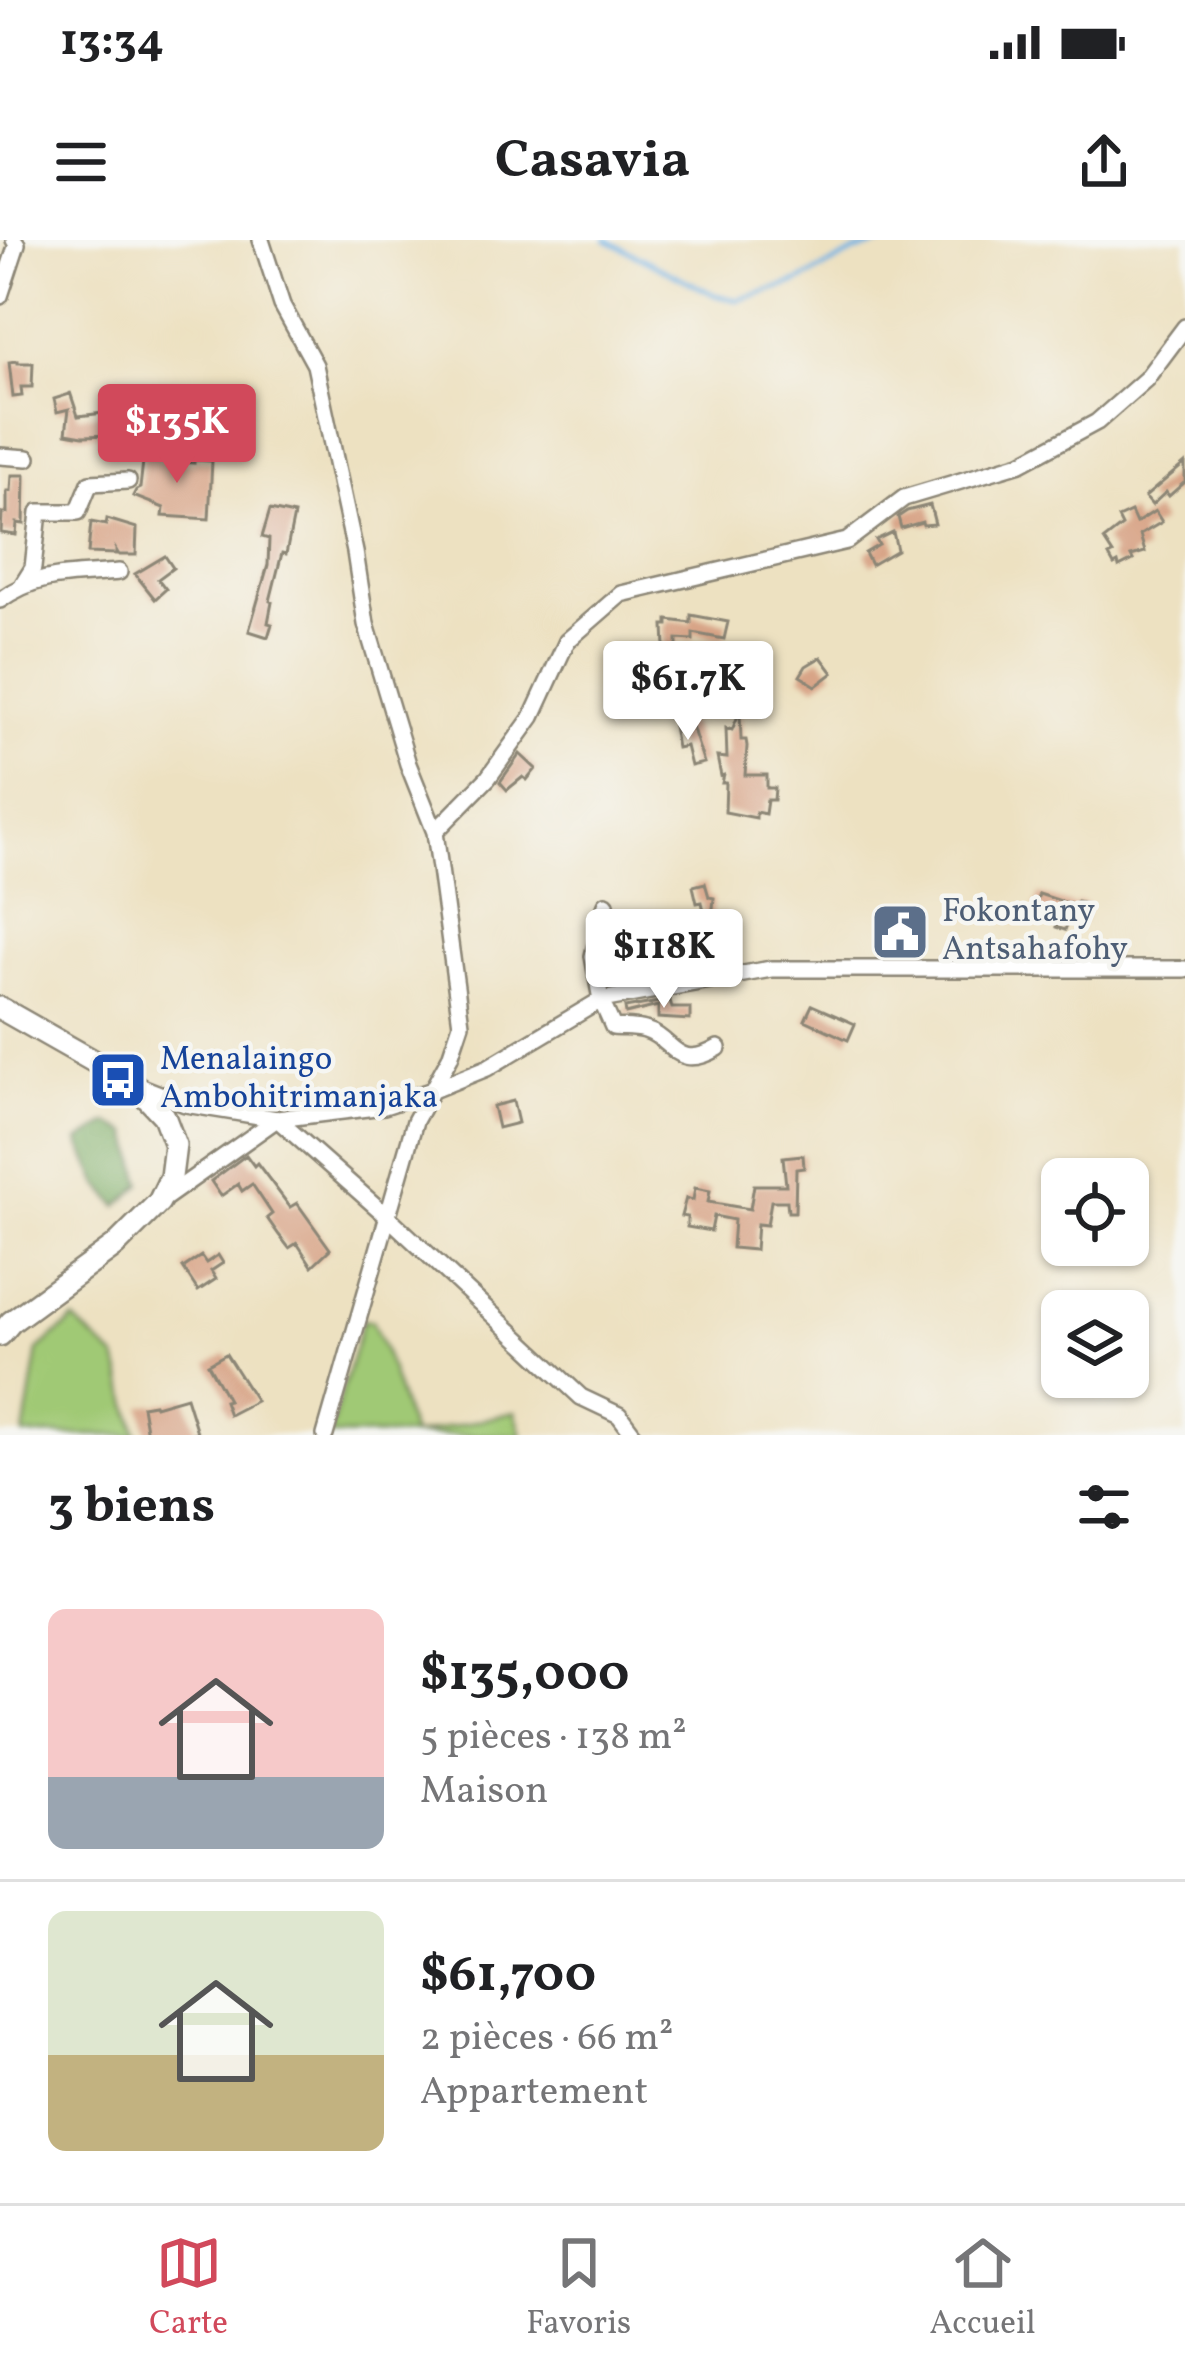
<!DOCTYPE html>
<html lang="fr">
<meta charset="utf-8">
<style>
:root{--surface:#fff;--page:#f2f2f2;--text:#202124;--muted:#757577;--line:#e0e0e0;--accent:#d1495b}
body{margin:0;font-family:Vollkorn,serif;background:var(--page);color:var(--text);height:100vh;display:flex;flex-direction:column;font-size:45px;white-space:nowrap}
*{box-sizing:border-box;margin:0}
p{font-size:39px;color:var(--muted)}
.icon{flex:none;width:66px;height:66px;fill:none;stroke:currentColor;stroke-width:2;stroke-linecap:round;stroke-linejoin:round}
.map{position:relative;height:1195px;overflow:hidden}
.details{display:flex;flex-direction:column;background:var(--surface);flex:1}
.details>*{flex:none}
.tools{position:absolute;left:1041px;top:918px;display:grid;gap:24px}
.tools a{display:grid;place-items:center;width:108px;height:108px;border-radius:18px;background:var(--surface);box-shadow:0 3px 9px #0004;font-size:60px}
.price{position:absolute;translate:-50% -102px;padding:0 27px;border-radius:12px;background:#fff;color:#222;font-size:39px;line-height:78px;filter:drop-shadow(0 3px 6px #0008)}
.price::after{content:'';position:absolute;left:50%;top:72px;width:36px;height:27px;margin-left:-18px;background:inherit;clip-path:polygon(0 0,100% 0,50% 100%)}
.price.selected{background:var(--accent);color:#fff}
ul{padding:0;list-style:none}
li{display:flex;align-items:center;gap:36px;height:300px;padding:0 48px}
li+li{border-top:3px solid var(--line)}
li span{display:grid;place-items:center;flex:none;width:336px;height:240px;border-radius:18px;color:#555}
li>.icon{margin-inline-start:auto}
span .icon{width:144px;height:144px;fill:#fffc;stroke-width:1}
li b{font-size:51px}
h2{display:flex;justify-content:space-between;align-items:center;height:144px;padding:0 48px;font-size:51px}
.status{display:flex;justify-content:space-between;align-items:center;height:84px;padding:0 60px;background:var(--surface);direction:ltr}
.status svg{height:33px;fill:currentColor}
header{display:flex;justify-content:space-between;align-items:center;height:156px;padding:0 48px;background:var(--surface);font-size:54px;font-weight:700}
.tabs{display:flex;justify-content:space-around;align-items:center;height:168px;border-top:3px solid var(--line);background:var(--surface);font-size:33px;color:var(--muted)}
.tabs a{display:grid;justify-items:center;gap:6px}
.tabs .selected{color:var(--accent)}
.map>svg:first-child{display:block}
</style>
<div class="status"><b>13:34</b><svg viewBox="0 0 49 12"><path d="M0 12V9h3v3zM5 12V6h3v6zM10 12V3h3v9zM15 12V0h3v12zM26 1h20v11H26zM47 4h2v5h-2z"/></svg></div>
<header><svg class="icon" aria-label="menu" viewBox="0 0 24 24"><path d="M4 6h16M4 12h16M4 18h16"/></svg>Casavia<svg class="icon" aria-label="share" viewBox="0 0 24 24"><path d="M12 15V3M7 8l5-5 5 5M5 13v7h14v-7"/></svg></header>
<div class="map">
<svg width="1185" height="1195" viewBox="0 0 1185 1195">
<rect width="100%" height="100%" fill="#f6f6f2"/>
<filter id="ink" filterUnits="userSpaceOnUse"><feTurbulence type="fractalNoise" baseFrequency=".00833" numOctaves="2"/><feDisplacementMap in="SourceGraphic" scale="24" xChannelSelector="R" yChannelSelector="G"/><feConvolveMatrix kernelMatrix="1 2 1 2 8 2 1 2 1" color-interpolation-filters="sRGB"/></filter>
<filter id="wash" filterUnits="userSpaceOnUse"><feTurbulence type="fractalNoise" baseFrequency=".004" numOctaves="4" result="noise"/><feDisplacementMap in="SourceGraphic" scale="48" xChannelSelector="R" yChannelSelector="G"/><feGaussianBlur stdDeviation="2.7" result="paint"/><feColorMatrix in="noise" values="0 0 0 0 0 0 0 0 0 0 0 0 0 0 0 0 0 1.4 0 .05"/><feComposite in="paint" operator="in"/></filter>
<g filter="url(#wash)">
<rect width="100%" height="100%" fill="#ede1c1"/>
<!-- green -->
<path fill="#a0c975" stroke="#667a50" stroke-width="3" d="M74,1080L117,1119L137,1195H24L38,1110Z
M363,1080L372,1081L384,1109L412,1195H329Z
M515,1172L522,1195H414Z"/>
<!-- forest -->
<path fill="#80ad66" stroke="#566c48" stroke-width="3" d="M109,883L129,893L142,944L118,966L98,943L79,901Z"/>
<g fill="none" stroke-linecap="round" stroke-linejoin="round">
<!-- stream -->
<path stroke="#6fb2e4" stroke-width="4.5" d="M606,0L715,55L737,60L798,42L855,12L895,0"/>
</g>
<g id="blocks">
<!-- building -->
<path fill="#d8a487" d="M18,121V123H33L32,147H21L22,156L13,157L9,122Z
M70,152L78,176L104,173L106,186L122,185L120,206L110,205L111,195L83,196L66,193L69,169L57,172L54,159L70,154Z
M197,175L199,186L190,187V197L153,199V186H166L165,176Z
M144,213H159V220L194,223V220L212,221L209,279L163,276L164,268L133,256L136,250L140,248Z
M1185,223V242L1169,256L1166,252L1152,265L1145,257Z
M12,235H25L24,284L17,283L16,295L1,293L2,273H7V251H11Z
M930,265L935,284L923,285L922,282L901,288L898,277L907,271Z
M270,270L294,275L286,314L282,313L270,361L272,362L268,383L272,384L268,397L249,391L268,325L269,299L262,297Z
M1155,271L1162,282L1140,295L1145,312L1131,316L1133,320L1119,327L1118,323L1114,325L1109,316L1113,314L1104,300L1122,286L1118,278L1131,272L1136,283Z
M107,279L137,288L136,315H119L116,310V314L88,313L91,282L106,285Z
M893,292L897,310L871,325L865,313L879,305L876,300Z
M165,316L173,328L158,339L166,349L155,359L135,334Z
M691,375L728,382L724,399L693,393V400L677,399V407L665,408L664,385H668V380L691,383Z
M821,417L833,433L816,446L800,436L806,426Z
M709,430L714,446L706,448L709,469L698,471L691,435Z
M740,471L741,500H746L747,506L745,535H767V548H775L774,560H767L765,574L756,572V578L725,572L726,543H722L724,535L721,536L717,517L727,518L726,488L732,490Z
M691,483L704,523L691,526L686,506L677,508L673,486Z
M520,514L536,529L527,540L523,537L507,550L500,542Z
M705,643L709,657L714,658L710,699H713V709L674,715L672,696L708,691L702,662L697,663L693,646Z
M1039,654L1076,666L1077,662L1087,664L1085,682L1069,679L1065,690L1056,687L1057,683L1043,678L1045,672L1034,668Z
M670,760L672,768H690V780L658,778V766L626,774L625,768Z
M812,765L855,784L848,800L805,780Z
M513,861L518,883L498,888L493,866Z
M246,915L254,926L257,923L290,967L297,963L330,1009L312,1026L297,1003L289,1008L279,995L267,978L272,974L252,944L242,951L238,944L221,956L211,941Z
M803,915L804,928L796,929L795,972H788L787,961H771L767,985L757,984L755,1010L732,1008L734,980L714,976L711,991L687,987V977L681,976L686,958L693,960L695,948L710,951L708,962L750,969L754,945H786L783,917Z
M218,1015L223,1023L211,1031L216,1039L198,1051L183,1028L201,1016L206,1023Z
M226,1114L256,1161L229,1175L224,1161L228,1160L208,1124Z
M186,1157L197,1192L187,1195H147L142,1166L154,1164L155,1166Z"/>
</g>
</g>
<g filter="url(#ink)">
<use href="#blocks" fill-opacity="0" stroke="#8c8676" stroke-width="3"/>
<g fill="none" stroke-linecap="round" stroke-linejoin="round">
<!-- street casing -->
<g stroke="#8c8676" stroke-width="20">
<path id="street" d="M261,0L282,65L315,125L355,312L366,384L408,524L435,592L461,784L450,817L415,881L325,1195
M0,56L17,4L14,0
M0,216L28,218
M23,344L33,328L39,272H78L90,243L128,241
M0,360C38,332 74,336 119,332
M435,592L488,538L532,477L567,401L621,354L847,301L904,258L1021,223L1097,182L1146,139L1185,87
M606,664L593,716L601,760L613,787C623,788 635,787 645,790C674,798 675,833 718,808
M142,847L185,864L277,879L384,866L430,851L487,828L601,760L771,729H1185
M161,961L277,879L388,977L581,1157L619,1175L634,1195"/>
</g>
<!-- secondary casing -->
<g stroke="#8c8676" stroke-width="26">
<path id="secondary" d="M0,768L134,844L164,876L175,905L171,937L159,962L115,1006L11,1082L0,1095"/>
</g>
<!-- street -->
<use href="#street" stroke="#fff" stroke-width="15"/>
<!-- secondary -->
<use href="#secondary" stroke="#fff" stroke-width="21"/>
</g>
</g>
<!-- icons -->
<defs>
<g id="civic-square" transform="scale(3)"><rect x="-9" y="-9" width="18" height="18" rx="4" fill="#5c6f8a" stroke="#f6f6f2"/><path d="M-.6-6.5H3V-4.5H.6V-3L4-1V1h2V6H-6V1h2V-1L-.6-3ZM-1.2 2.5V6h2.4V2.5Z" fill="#fff"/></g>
<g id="bus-square" transform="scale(3)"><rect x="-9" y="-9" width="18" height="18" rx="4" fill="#1a4fb4" stroke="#f6f6f2"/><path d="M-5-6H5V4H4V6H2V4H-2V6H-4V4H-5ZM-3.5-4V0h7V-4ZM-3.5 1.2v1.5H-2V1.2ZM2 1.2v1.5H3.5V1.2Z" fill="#fff"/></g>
</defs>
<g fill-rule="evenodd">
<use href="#civic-square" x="900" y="692"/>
<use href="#bus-square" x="118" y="840"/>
</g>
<g text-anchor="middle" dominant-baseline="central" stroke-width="9" stroke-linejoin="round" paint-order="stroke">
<!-- service labels -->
<g font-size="33" fill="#4e5e75" stroke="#f6f6f2" text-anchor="start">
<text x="942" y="673">Fokontany<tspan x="942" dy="38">Antsahafohy</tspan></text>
</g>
<!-- transit labels -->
<g font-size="33" fill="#164399" stroke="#f6f6f2" text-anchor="start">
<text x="160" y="821">Menalaingo<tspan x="160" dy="38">Ambohitrimanjaka</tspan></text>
</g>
</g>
</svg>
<div class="tools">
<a><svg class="icon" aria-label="locate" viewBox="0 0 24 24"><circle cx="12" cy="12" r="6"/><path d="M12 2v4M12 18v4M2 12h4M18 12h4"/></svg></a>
<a><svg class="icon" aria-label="layers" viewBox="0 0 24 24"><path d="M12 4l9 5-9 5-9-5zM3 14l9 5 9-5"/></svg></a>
</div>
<b class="price selected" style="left:177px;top:246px">$135K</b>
<b class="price" style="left:688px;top:503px">$61.7K</b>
<b class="price" style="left:664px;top:771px">$118K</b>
</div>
<section class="details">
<h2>3 biens<svg class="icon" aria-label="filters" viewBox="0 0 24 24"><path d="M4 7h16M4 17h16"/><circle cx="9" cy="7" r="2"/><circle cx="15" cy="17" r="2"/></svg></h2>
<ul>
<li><span style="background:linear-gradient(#f6c9c9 70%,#9aa5b1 0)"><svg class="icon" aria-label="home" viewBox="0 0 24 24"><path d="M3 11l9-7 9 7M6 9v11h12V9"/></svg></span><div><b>$135,000</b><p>5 pièces · 138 m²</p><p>Maison</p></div></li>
<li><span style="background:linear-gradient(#dfe7d0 60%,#c2b280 0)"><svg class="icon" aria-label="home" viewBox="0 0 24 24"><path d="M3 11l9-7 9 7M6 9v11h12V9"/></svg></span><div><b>$61,700</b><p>2 pièces · 66 m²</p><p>Appartement</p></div></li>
</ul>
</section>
<nav class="tabs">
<a class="selected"><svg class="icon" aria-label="map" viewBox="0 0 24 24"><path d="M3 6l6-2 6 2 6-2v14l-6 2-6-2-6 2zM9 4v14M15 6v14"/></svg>Carte</a>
<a><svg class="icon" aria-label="saved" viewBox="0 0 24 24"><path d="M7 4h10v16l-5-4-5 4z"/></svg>Favoris</a>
<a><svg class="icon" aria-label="home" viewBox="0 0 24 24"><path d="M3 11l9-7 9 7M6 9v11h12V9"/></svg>Accueil</a>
</nav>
